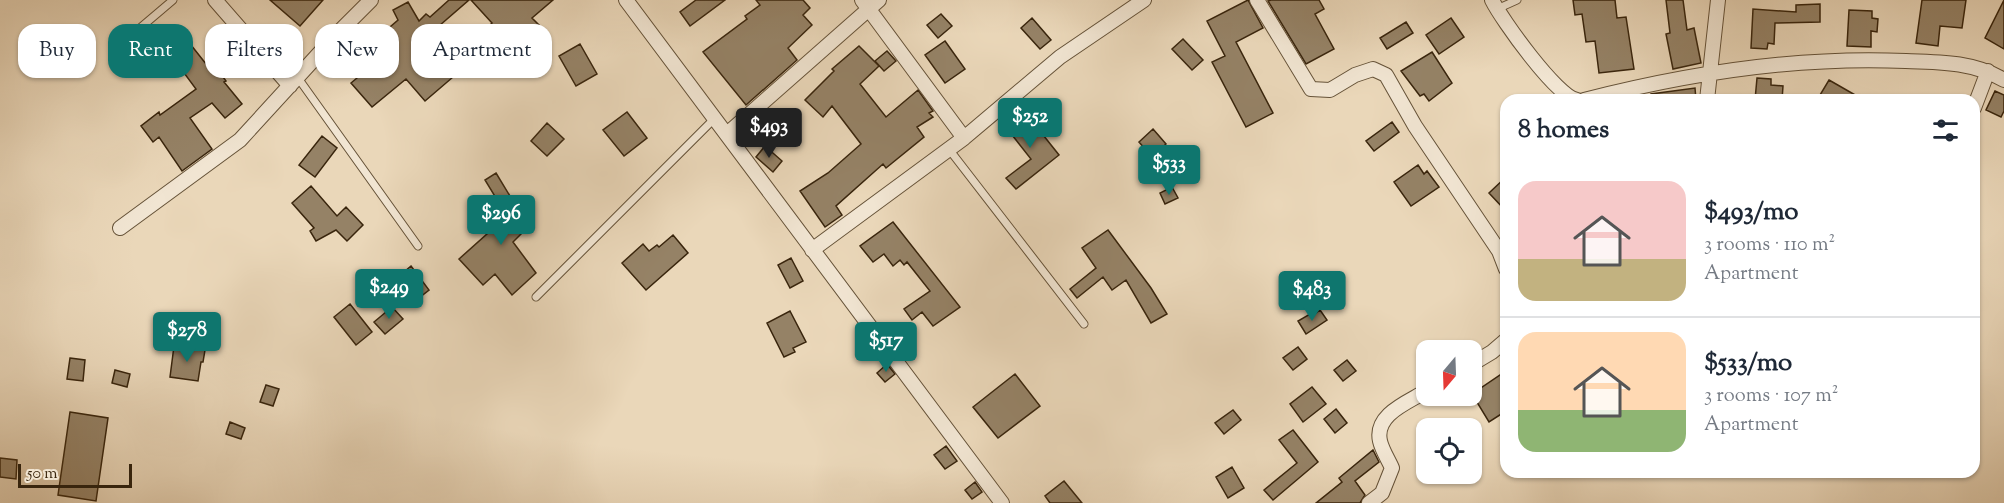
<!DOCTYPE html>
<meta charset="utf-8">
<style>
:root{--surface:#fff;--page:#f2f2f3;--text:#1f2937;--muted:#747a83;--line:#e0e1e3;--accent:#0f766e}
body{margin:0;font-family:"Sorts Mill Goudy",serif;background:var(--page);color:var(--text);height:100vh;display:flex;flex-direction:column;font-size:22px;white-space:nowrap}
*{box-sizing:border-box;margin:0}
p{font-size:20px;color:var(--muted)}
.icon{flex:none;width:33px;height:33px;fill:none;stroke:currentColor;stroke-width:2;stroke-linecap:round;stroke-linejoin:round}
.map{position:relative;flex:1;overflow:hidden}
.drawer{position:absolute;left:1500px;top:94px;width:480px;height:384px;display:flex;flex-direction:column;background:var(--surface);border-radius:18px;box-shadow:0 2px 4px #0004}
.drawer>*{flex:none}
.hud{position:absolute;left:18px;top:24px;width:570px;height:54px;display:flex;gap:12px}
.needle{width:39px;rotate:199deg}
.controls{position:absolute;left:1416px;top:340px;display:grid;gap:12px}
.controls a{display:grid;place-items:center;width:66px;height:66px;border-radius:12px;background:var(--surface);box-shadow:0 2px 4px #0004;font-size:30px}
.scale{position:absolute;left:18px;bottom:15px;width:114px;box-sizing:border-box;padding-left:6px;border:3px solid #39250d;border-top:0;font-size:16px;line-height:21px;white-space:nowrap;color:#39250d;-webkit-text-stroke:4px #f1e5d2;paint-order:stroke}
.price{position:absolute;translate:-50% -51px;padding:0 14px;border-radius:6px;background:var(--accent);color:#fff;font-size:20px;line-height:39px;filter:drop-shadow(0 2px 3px #0008)}
.price::after{content:'';position:absolute;left:50%;top:36px;width:18px;height:14px;margin-left:-9px;background:inherit;clip-path:polygon(0 0,100% 0,50% 100%)}
.price.selected{background:#222;color:#fff}
ul{padding:0;list-style:none}
li{display:flex;align-items:center;gap:18px;height:150px;padding:0 18px}
li+li{border-top:2px solid var(--line)}
li span{display:grid;place-items:center;flex:none;width:168px;height:120px;border-radius:18px;color:#555}
li>.icon{margin-inline-start:auto}
span .icon{width:72px;height:72px;fill:#fffc;stroke-width:1}
li b{font-size:26px}
h2{display:flex;justify-content:space-between;align-items:center;height:72px;padding:0 18px;font-size:26px}
.tag{padding:0 21px;border-radius:18px;background:var(--surface);box-shadow:0 2px 4px #0004;font-size:21px;line-height:54px}
.tag.selected{background:var(--accent);color:#fff}
.map>svg:first-child{display:block}
</style>
<div class="map">
<svg width="2004" height="503" viewBox="0 0 2004 503">
<rect width="100%" height="100%" fill="#ead7b9"/>
<filter id="stains"><feTurbulence type="fractalNoise" baseFrequency=".00333" numOctaves="4"/><feColorMatrix values="0 0 0 0 .2 0 0 0 0 .09 0 0 0 0 .02 0 0 0 .5 -.17"/></filter>
<radialGradient id="worn" r=".72"><stop offset=".6" stop-color="#630" stop-opacity="0"/><stop offset="1" stop-color="#630" stop-opacity=".3"/></radialGradient>
<!-- building -->
<path fill="#958266" stroke="#39250d" stroke-width="1.5" d="M270,0H323L300,26Z
M449,0H469L439,26L443,30L426,47L453,77L425,101L406,79L372,107L351,83L388,52L376,39L398,20L393,10L408,2L419,21L426,14L430,17Z
M471,0H553L532,18L543,29L499,71L471,45L492,23Z
M696,0H725L690,26L680,12Z
M756,0H803L810,8L803,15L812,25L788,48L797,60L746,105L703,52L747,19L745,16L760,5Z
M1248,0L1263,28L1236,42L1273,113L1246,127L1212,62L1225,56L1207,21Z
M1271,0H1319L1324,9L1315,14L1334,49L1306,64L1268,1Z
M1573,0H1615L1617,18L1626,17L1634,69L1599,73L1595,41L1586,42L1582,14L1575,15Z
M1666,0H1683L1687,30L1694,28L1701,63L1673,69L1666,34L1670,33Z
M1922,0H1966L1962,28L1940,26L1938,46L1916,43Z
M2004,0V49L1985,38Z
M1820,4V22L1775,23L1774,44L1768,43L1767,49L1751,48L1753,9L1796,12V5Z
M1849,10L1872,11V18L1878,19L1877,32L1871,31V47L1847,46Z
M941,14L952,26L938,38L927,25Z
M1032,18L1051,40L1040,49L1021,28Z
M1451,18L1464,37L1439,54L1426,35Z
M1406,22L1413,33L1387,49L1380,38Z
M1183,39L1203,60L1192,70L1172,49Z
M945,41L965,69L945,83L925,55Z
M580,44L597,74L576,86L559,56Z
M191,45L210,69L215,66L226,81L224,82L242,104L225,118L212,103L190,118L212,149L182,171L159,137L153,142L141,126L159,112L160,115L196,89L173,58Z
M859,46L879,66L860,84L886,117L918,90L933,111L929,113L933,117L917,127L924,137L886,168L883,164L836,206L842,215L825,227L800,191L828,173L861,144L832,106L823,117L805,100L834,71L832,69Z
M887,51L896,61L884,71L875,61Z
M1432,52L1452,83L1429,101L1424,94L1420,96L1401,71Z
M1757,78L1771,79V85L1783,86L1782,100H1755Z
M1829,80L1864,100H1817Z
M1695,88L1696,100H1651V94Z
M1995,91L2004,95V111L2001,117L1986,110Z
M1024,111L1059,155L1016,189L1006,178L1031,159L1005,126Z
M627,112L647,138L624,156L603,130Z
M1392,122L1399,132L1374,151L1366,141Z
M547,123L564,139L547,156L531,141Z
M1153,129L1166,144L1152,157L1139,142Z
M322,136L337,148L315,177L299,165Z
M765,146L782,161L773,172L756,157Z
M1418,165L1424,174L1427,171L1439,187L1411,206L1394,182Z
M496,173L516,206L532,223L513,242L536,273L512,295L495,274L483,285L459,259L507,216L485,180Z
M1506,177V211L1489,193Z
M311,186L337,216L346,207L363,225L347,241L336,230L316,241L310,231L314,228L292,203Z
M1172,187L1178,198L1165,204L1160,193Z
M893,222L960,307L933,326L922,312L912,320L904,309L930,291L907,262L904,265L900,260L893,266L884,254L873,262L860,246Z
M1108,230L1151,288L1167,314L1151,323L1126,280L1112,290L1103,277L1077,298L1070,289L1096,268L1082,248Z
M673,235L688,253L646,290L622,263L643,244L649,251L657,245L659,247Z
M791,258L803,281L790,288L778,265Z
M411,266L429,290L410,305L392,282Z
M350,304L372,332L356,345L334,317Z
M392,307L403,319L385,334L374,322Z
M1320,310L1327,320L1306,334L1298,321L1310,314L1311,317Z
M790,311L806,342L793,348L795,352L784,357L767,323Z
M174,346L205,350L203,362H201L198,381L170,377Z
M1298,347L1307,359L1293,370L1283,358Z
M70,358L85,360L83,381L67,379Z
M1347,360L1356,371L1343,381L1334,370Z
M887,364L895,374L885,382L877,373Z
M115,370L130,374L127,387L112,383Z
M1506,371V411L1489,422L1472,394Z
M1015,374L1040,406L998,438L973,407Z
M266,385L279,389L273,406L260,402Z
M1312,387L1326,404L1303,422L1290,404Z
M1336,409L1347,423L1335,433L1324,419Z
M1233,410L1241,420L1224,434L1215,423Z
M70,412L108,418L96,501L58,495Z
M230,422L245,428L241,439L226,434Z
M1293,430L1318,462L1273,500L1264,490L1297,463L1279,440Z
M946,446L957,461L945,469L934,455Z
M1373,450L1379,462L1355,481L1365,495L1360,503H1316L1342,482L1339,478Z
M0,458L17,460L16,479L0,477Z
M1232,467L1244,488L1228,498L1216,477Z
M1064,481L1082,503H1050L1045,496Z
M975,482L982,492L972,499L965,490Z"/>
<g fill="none" stroke-linecap="round" stroke-linejoin="round">
<!-- service casing -->
<g stroke="#655238" stroke-width="9">
<path id="service" d="M1497,9L1517,0
M120,45L173,0
M298,78L418,246
M948,148L1084,324
M536,297L714,119"/>
</g>
<!-- minor casing -->
<g stroke="#655238" stroke-width="16">
<path id="minor" d="M215,0L290,86
M626,0L1002,503
M862,0L964,138
M1257,0L1311,89L1330,90L1355,75L1373,69L1386,75L1415,126L1499,251
M1492,0C1502,20 1557,97 1577,100
M1584,100C1689,73 1798,56 1906,61C1941,62 1974,62 2004,80
M1707,100L1718,0
M1974,108L1988,71
M727,134L879,0
M120,228L240,140L337,34L371,0
M1504,247L1499,251L1506,269
M812,250L964,138L1060,57L1144,0
M1472,364L1492,352L1506,340
M1369,503L1382,493L1392,468C1388,459 1382,450 1380,441C1374,414 1409,402 1426,391"/>
</g>
<!-- service -->
<use href="#service" stroke="#f1e5d2" stroke-width="7"/>
<!-- minor -->
<use href="#minor" stroke="#f1e5d2" stroke-width="14"/>
</g>
<rect width="100%" height="100%" filter="url(#stains)"/>
<rect width="100%" height="100%" fill="url(#worn)"/>
</svg>
<div class="controls">
<a><svg class="needle" viewBox="-14 -14 28 28"><path d="M0-13l5 13h-10z" fill="#e53935"/><path d="M0 13l5-13h-10z" fill="#747a83"/></svg></a>
<a><svg class="icon" aria-label="locate" viewBox="0 0 24 24"><circle cx="12" cy="12" r="6"/><path d="M12 2v4M12 18v4M2 12h4M18 12h4"/></svg></a>
</div>
<div class="scale">50 m</div>
<b class="price" style="left:1030px;top:149px">$252</b>
<b class="price selected" style="left:769px;top:159px">$493</b>
<b class="price" style="left:1169px;top:196px">$533</b>
<b class="price" style="left:501px;top:246px">$296</b>
<b class="price" style="left:389px;top:320px">$249</b>
<b class="price" style="left:1312px;top:322px">$483</b>
<b class="price" style="left:187px;top:363px">$278</b>
<b class="price" style="left:886px;top:373px">$517</b>
<div class="hud">
<a class="tag">Buy</a>
<a class="tag selected">Rent</a>
<a class="tag">Filters</a>
<a class="tag">New</a>
<a class="tag">Apartment</a>
</div>
<section class="drawer">
<h2>8 homes<svg class="icon" aria-label="filters" viewBox="0 0 24 24"><path d="M4 7h16M4 17h16"/><circle cx="9" cy="7" r="2"/><circle cx="15" cy="17" r="2"/></svg></h2>
<ul>
<li><span style="background:linear-gradient(#f6c9c9 65%,#c2b280 0)"><svg class="icon" aria-label="home" viewBox="0 0 24 24"><path d="M3 11l9-7 9 7M6 9v11h12V9"/></svg></span><div><b>$493/mo</b><p>3 rooms · 110 m²</p><p>Apartment</p></div></li>
<li><span style="background:linear-gradient(#ffd9b3 65%,#8fb573 0)"><svg class="icon" aria-label="home" viewBox="0 0 24 24"><path d="M3 11l9-7 9 7M6 9v11h12V9"/></svg></span><div><b>$533/mo</b><p>3 rooms · 107 m²</p><p>Apartment</p></div></li>
</ul>
</section>
</div>
